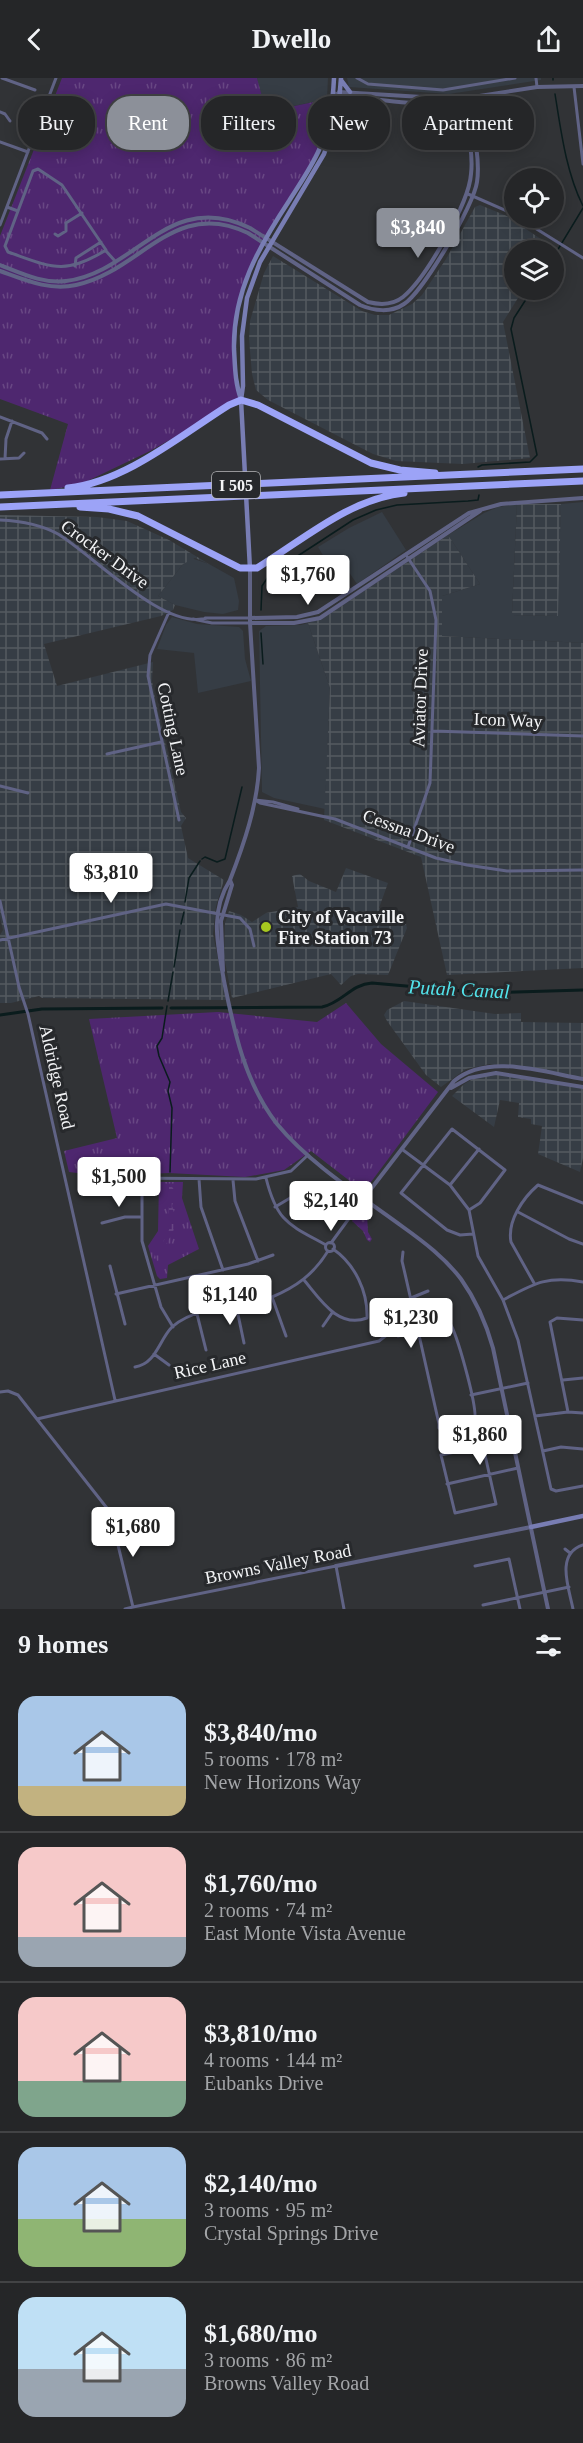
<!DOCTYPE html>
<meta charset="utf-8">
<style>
:root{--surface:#252628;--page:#313234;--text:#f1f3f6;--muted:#a3a5a8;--line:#424345;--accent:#8c9099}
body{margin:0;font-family:"Times New Roman",serif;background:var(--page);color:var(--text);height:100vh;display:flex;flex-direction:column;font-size:22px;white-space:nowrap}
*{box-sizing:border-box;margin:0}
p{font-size:20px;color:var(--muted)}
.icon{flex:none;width:33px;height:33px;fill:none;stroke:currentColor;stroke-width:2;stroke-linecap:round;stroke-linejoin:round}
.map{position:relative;height:1531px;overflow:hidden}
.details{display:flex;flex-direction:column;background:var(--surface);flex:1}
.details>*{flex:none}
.hud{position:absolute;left:18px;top:18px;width:548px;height:54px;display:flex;gap:12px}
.fabs{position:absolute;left:504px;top:90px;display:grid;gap:12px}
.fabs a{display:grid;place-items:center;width:60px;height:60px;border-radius:50%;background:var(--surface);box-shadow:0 3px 15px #0003,0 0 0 2px var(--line);font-size:30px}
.price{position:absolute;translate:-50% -51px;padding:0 14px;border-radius:6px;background:#fff;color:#222;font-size:20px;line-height:39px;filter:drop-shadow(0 2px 3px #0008)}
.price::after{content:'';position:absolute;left:50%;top:36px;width:18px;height:14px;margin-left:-9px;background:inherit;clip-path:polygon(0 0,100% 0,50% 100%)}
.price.active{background:var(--accent);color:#fff}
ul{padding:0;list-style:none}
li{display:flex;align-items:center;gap:18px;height:150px;padding:0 18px}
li+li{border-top:2px solid var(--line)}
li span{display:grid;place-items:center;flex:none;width:168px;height:120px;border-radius:18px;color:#555}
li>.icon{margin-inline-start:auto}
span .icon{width:72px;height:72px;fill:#fffc;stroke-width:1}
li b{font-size:26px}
h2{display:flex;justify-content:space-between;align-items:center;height:72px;padding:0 18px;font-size:26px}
.tag{padding:0 21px;border-radius:24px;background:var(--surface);box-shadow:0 3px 15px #0003,0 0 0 2px var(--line);font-size:21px;line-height:54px}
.tag.active{background:var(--accent);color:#fff}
header{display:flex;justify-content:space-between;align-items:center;height:78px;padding:0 18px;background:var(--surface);font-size:27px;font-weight:700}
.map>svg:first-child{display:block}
</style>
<header><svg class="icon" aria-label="back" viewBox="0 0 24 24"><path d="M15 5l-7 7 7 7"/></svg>Dwello<svg class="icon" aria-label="share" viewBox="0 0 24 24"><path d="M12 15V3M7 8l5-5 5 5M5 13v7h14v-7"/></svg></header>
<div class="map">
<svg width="583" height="1531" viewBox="0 0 583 1531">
<defs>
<pattern id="industrial-grid" width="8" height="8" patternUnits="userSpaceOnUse" patternTransform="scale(1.5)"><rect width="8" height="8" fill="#363d45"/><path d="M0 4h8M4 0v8" fill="none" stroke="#545a60"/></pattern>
<pattern id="grass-tufts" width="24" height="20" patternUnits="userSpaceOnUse" patternTransform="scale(1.5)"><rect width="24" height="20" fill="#4e276f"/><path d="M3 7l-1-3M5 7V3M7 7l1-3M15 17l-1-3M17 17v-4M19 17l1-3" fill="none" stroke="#684784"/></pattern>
<pattern id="wetland-marsh" width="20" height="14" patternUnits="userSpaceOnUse" patternTransform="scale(1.5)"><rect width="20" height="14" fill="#4e276f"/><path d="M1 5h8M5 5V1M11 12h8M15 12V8" fill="none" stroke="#684784"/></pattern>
<pattern id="park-dots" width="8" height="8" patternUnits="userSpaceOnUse" patternTransform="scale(1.5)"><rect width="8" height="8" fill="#4e276f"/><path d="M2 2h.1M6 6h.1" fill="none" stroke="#684784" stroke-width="1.8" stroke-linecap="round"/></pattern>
</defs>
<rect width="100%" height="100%" fill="#313336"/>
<!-- built -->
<path fill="#363d45" d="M257,0H328L327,21L265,34Z
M347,0H541V2L449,16L349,9Z
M583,424V565L442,558V518L480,506L448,457L484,435L498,429L517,426L512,537L557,538L561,426Z
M382,434L406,472L357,506L344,487L333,494L318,469L349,450Z
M191,480L209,486L234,500L239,523L238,532L223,536L204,534L175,527L158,518L183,486Z
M172,539L197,546L239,549L243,553L245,581L251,603L198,615L194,575L157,571L166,547Z
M308,545L330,610L325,731L274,720L262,714L259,553L266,548L301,547Z"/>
<!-- industrial -->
<path fill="url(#industrial-grid)" d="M480,127L507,138L551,168L548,172H514V212H523L503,244L530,380L463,386L396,383L373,376L268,322L256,312L252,296L249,261L250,243L264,195L273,178L362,233L375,237H389L412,226L422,217L446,181L475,129Z
M517,426H561L558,538L512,537Z
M0,437L97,439L127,443L169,462L209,486L195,480L183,486L158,518L175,527L173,532L161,538L44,566L57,608L153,584L152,603L156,625L181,734L186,740L181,748L188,780L224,802L216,828L213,856L226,922L42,920L39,918L11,925H0V857L3,852L0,839Z
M448,457L480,506L442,518V558L583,565V890L447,897L421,779L324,742L330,610L308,545L328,537Z
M346,790L388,805L379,830L398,839L406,846L407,850L388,897L358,896L351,898L341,907L331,896L232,920L224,878L225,845L229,833L241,837L252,844L266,835L298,829L292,798L300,796L309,803L336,814Z
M404,923L495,936L521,935V944L583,945V999L490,986L466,991L441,1009L426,997L387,943L384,937L387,932Z
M493,996L583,1011V1080L580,1094L538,1076L542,1048L531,1046V1041L518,1039L519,1025L500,1022L494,1049L452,1018L464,1006L473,1001Z"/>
<!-- grass -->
<path fill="url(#grass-tufts)" d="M62,0H257L266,34L323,22V61L309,91L269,153L241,215L234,276L241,322L150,373L81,406L50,412L68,346L0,321V158Z
M346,925L381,966L438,1014L371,1104L364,1110L355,1107L311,1073L284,1092L245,1099L169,1095L102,1098L69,1094L64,1073L117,1060L89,941L218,934L317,944Z
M159,1104H183L182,1120L199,1171L168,1187L167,1200L160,1201L157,1198L148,1168L158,1153Z"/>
<!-- wetland -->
<path fill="url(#wetland-marsh)" d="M169,1107L173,1110L175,1116L172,1128L176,1141L173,1154L164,1170L165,1179L157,1183L154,1174L159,1172L169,1152Z"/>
<!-- park -->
<path fill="url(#park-dots)" d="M364,1133L367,1136L368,1154L372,1161L370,1164L367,1162L363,1153L352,1143L360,1134Z"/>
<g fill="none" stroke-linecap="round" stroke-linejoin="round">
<!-- stream -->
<path stroke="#0a1c1d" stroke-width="1.5" d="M553,0V2
M555,16C561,53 566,94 583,128
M554,178L583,130
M478,389L482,387L530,384L537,377L511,251L514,240L532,212
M261,532L262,508L270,496L353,442L376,432L397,427L468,423L478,422L479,417
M261,555L263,586
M202,781L205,779L217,784L225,781L242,709
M185,824L189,800L200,783
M181,846L184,834
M174,889L180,852
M168,923L173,894
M167,928L162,960L157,968L159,978L170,1004L168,1013L172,1030L170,1094"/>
<!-- canal -->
<path stroke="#0a1c1d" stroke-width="3" d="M171,930L322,929C342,925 351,906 372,905L485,915L583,912
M0,937L42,931L162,930"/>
<!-- minor -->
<path stroke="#606385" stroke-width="3" d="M2,0L35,12
M357,0L368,6L443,12L515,0
M536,0L537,9
M574,9L583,86
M0,34L5,36L10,43
M0,64L28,74
M468,116L514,136
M7,129L18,133L5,168L8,174C51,189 64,198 106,172L62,107L38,91L33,93L18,133
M519,140L583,180
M0,147L56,0
M55,156L58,158L66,153V145L82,135
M106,173L115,183
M75,188L76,180L101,164
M0,339L42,355L47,361
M0,381L19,380L24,375
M5,381L6,361L12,343
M0,442C20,443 40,446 58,456C93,477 164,553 207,540
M406,477L430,513L436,542L430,705L408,769
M169,534L150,577L148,598L179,742
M205,540H250
M193,541L212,545H250
M433,653L583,658
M107,676L161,664
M0,708L28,715
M255,722L260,725L335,741L436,780L467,787L507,793L583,792
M255,722L273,724L298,731
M0,823L19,909L28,936L115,1322
M0,862L166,826L240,840L250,851L254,868
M403,1072L450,1107L469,1132L478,1178L503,1222L518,1262L551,1411L556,1413L583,1408
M142,1100V1163L161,1229L173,1249
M266,1100C277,1144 288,1146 326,1167
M199,1101L201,1129L223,1192
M233,1102L235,1123L258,1183
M94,1105L123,1100L256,1101L291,1093L308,1077
M450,1107L479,1071
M275,1129L302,1113L325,1129
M469,1132L480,1125L505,1092L452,1051L401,1115L447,1152L460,1157L473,1156
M518,1134L569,1161L583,1166
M102,1145L125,1139H140
M325.5 1169a4.5 4.5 0 1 1 9 0a4.5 4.5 0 1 1-9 0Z
M331,1165L364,1120
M110,1188L125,1246
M304,1202C320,1221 338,1251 367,1240C368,1214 355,1186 333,1171
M534,1205L511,1164C507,1143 523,1120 538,1107L583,1125
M116,1216L248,1186L273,1177
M272,1219L286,1258
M411,1220L428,1213
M503,1222C533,1206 547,1197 583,1204
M236,1227L244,1265
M197,1236L206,1272
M323,1248L332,1235
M398,1258L418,1254L422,1253L449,1246L451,1247C458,1261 480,1335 474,1345L443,1353L439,1350V1346L419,1257C413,1232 408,1208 402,1183L403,1174
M154,1276L169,1287
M135,1289C156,1286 159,1262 172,1249C194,1229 243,1225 272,1219C296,1209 314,1196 328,1173
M563,1302L583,1300
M0,1314L8,1313L18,1317L110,1434L133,1529L336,1488L344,1531
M471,1317L528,1305
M568,1334L550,1244L557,1240L583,1242
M535,1338L568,1334L583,1335
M37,1341L379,1263L388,1256
M483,1368L496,1426L455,1435L441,1377Z
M543,1373L561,1369L583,1371
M447,1406L518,1390
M565,1471L570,1475
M475,1488L509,1481L520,1531
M483,1527L569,1509
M125,1531L133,1529
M573,1531C569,1510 555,1476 583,1467"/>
<!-- tertiary -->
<path stroke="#606385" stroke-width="4" d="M339,14L439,20L463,18
M333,15L343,18C371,20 451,34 473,19L537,9L583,8
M0,187C21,195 43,206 66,203C135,195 169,110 250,150L368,224C380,227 393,227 403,219C426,200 469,125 471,96C474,72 465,43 461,19
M0,193C25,202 49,213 76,207C140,194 174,119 248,155L360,227C374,233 391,235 404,226C423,214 474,127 477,104C481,77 471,45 466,18
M250,540L297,539L318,534L469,435L501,426L583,420
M250,545H294L320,540L480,433
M230,802C244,766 257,728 259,690L250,545V491
M223,893L221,843L232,807L230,802C209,835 218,868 224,903C234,953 245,1005 277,1046C311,1087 361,1118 403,1149C424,1164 445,1180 461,1201C476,1222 486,1245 493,1270L548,1531
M451,1010L469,1000L496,995L583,1009
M364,1120L454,1003C487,975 543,994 583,1001
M336,1488L531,1449"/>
<!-- secondary -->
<path stroke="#787db3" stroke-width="4.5" d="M341,2L350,14
M241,321C235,305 235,288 234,271C233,214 258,170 289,123C299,107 311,90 319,72C329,50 333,24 334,0
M250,491L241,322L243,308L242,258L247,220L260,184L324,76L338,35L341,0
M531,1449L583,1438"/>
<!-- motorway -->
<path stroke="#9ca3f7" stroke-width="7" d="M68,410C125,404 181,357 229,327L241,322L258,327L371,385L400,392L435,395
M0,417L583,391
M0,429L583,403
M80,429L109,431L138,438L240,490H257C303,462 349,421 404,415"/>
</g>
<!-- markers -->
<circle fill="#a7c81f" stroke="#27292c" stroke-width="2" cx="266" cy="849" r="6"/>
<g text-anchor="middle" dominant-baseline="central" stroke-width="6" stroke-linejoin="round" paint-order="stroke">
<!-- shield labels -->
<rect fill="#27292c" stroke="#b6b7b9" stroke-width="1.5" x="212" y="394" width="48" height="26" rx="4.5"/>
<g font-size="16" font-weight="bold" fill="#f3f4f6">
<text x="236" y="407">I 505</text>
</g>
<!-- street labels -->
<g font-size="18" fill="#f3f4f6" stroke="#27292c">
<text transform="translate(105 476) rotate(36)">Crocker Drive</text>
<text transform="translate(420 620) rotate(-88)">Aviator Drive</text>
<text transform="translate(508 642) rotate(2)">Icon Way</text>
<text transform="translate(173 651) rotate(78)">Cotting Lane</text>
<text transform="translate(409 753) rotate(20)">Cessna Drive</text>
<text transform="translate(57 999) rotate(77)">Aldridge Road</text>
<text transform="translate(210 1287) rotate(-13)">Rice Lane</text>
<text transform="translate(278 1486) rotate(-11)">Browns Valley Road</text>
</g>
<!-- poi labels -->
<g font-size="18" font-weight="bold" fill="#f3f4f6" stroke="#27292c" text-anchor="start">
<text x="278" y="839">City of Vacaville<tspan x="278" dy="21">Fire Station 73</tspan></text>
</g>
<!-- water labels -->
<g font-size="20" font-style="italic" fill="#52e2ea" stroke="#27292c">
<text transform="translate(459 911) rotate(3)">Putah Canal</text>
</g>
</g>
</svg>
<div class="fabs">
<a><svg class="icon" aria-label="locate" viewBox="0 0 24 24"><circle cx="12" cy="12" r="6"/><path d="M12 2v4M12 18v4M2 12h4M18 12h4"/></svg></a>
<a><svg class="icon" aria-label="layers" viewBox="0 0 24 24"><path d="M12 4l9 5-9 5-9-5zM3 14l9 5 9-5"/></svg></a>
</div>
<b class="price active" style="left:418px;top:181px">$3,840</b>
<b class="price" style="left:308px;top:528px">$1,760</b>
<b class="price" style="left:111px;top:826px">$3,810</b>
<b class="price" style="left:119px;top:1130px">$1,500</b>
<b class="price" style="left:331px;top:1154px">$2,140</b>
<b class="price" style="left:230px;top:1248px">$1,140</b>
<b class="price" style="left:411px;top:1271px">$1,230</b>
<b class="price" style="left:480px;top:1388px">$1,860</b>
<b class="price" style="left:133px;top:1480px">$1,680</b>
<div class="hud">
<a class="tag">Buy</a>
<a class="tag active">Rent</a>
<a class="tag">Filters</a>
<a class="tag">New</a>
<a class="tag">Apartment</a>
</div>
</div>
<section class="details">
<h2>9 homes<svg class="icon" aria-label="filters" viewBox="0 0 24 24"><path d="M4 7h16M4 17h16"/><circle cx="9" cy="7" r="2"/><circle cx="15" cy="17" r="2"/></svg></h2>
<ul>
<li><span style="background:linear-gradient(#a9c7e8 75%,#c2b280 0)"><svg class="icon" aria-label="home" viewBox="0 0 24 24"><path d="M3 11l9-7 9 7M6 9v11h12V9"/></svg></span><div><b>$3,840/mo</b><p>5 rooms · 178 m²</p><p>New Horizons Way</p></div></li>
<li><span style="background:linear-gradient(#f6c9c9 75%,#9aa5b1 0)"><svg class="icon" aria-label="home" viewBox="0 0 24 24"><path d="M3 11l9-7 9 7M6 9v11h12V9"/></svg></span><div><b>$1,760/mo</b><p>2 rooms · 74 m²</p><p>East Monte Vista Avenue</p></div></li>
<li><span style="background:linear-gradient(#f6c9c9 70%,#7fa58c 0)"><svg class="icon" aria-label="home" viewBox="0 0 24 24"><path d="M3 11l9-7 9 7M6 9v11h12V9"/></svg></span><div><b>$3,810/mo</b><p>4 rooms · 144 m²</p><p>Eubanks Drive</p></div></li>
<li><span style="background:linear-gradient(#a9c7e8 60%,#8fb573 0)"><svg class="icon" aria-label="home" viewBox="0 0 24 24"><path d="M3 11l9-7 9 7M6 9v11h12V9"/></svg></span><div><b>$2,140/mo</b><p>3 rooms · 95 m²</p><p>Crystal Springs Drive</p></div></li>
<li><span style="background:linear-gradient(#bfe0f5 60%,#9aa5b1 0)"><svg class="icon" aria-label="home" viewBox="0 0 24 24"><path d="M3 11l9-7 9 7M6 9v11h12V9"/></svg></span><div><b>$1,680/mo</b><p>3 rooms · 86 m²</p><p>Browns Valley Road</p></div></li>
</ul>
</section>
